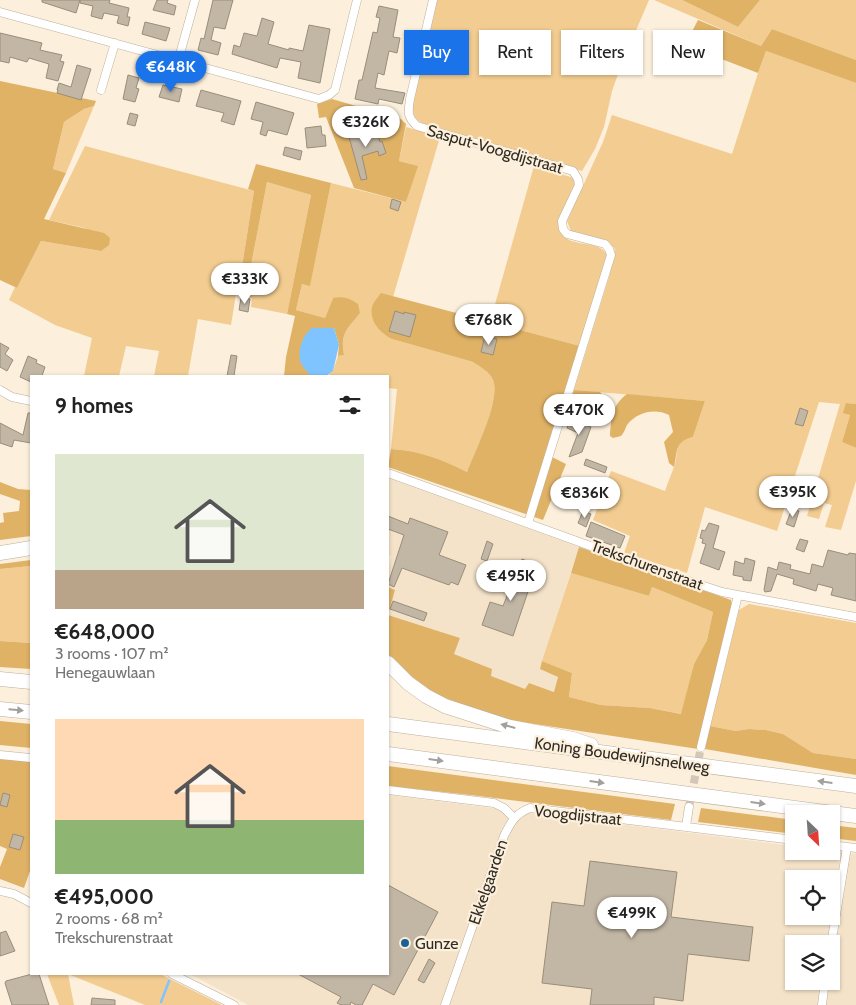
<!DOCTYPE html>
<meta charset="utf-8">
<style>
:root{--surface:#fff;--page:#f6f6f6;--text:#222;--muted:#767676;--accent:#1a73e8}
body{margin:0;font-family:Cabin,sans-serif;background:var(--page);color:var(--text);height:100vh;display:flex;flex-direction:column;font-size:19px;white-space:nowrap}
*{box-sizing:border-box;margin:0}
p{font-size:16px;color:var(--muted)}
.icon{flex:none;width:28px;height:28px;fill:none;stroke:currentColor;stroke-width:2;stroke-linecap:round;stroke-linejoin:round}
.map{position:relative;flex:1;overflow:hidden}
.panel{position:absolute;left:30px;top:375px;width:359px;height:600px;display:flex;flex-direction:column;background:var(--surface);border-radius:0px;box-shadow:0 1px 4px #0004}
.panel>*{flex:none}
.hud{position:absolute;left:404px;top:30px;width:376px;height:45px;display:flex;gap:10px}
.needle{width:32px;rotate:155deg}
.buttons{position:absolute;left:785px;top:805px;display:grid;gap:10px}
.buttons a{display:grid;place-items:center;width:55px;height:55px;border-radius:0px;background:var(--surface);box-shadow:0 1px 4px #0004;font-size:25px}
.price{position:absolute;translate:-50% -42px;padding:0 11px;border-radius:18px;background:#fff;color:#222;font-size:16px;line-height:32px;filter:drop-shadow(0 1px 2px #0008)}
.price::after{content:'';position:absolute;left:50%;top:30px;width:15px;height:11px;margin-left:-8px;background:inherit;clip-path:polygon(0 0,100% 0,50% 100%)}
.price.selected{background:var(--accent);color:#fff}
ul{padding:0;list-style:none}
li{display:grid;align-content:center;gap:10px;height:265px;padding:0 25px}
li span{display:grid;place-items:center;height:155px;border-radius:0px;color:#555}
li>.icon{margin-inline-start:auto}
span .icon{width:90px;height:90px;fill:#fffc;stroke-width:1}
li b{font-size:21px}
h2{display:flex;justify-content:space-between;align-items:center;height:60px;padding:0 25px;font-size:21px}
.tag{padding:0 18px;border-radius:0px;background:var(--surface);box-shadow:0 1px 4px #0004;font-size:18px;line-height:45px}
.tag.selected{background:var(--accent);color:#fff}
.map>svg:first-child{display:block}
</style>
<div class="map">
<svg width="856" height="1005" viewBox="0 0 856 1005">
<rect width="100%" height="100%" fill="#fcefdc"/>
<!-- built -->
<path fill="#f4e3c9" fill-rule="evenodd" d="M388,478L579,547L540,669L558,676L555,692L529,683L526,690L490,676L492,669L454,654L460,638L388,615L395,590L388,587V572L391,556L388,555Z
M388,795L794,846V851H831L856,854V1005H248L190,974H388ZM794,879H831V916H794ZM794,944H831V981H794Z"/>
<!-- green -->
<path fill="#f2cc90" d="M437,0H649L622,63L612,91L604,127L595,149L582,171L428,126C415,120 412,116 413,102Z
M654,0H682L738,27L760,0H856V60L772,29L761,46Z
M766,51L856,83V404L846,403L850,415L842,442L856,448V481L841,530L825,527L832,505L824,503L819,519L807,516L840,404L819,402L777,531L705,507L687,573L624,553L630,536L593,520L611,471L665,491C668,482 672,473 675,464C679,449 674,442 693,437L705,401L574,390L609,277L615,249C607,238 584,235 571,231L567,221L603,142L612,115L732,154L758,73Z
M94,106L66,173L53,169L64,122L84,109Z
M406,127L440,137L393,297L381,294L392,339L473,362C480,367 490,372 493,380C501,400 475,452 467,472C441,459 421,451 391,449L397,389L388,388V376H330L329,374L333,371L338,356L344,355C340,332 347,330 360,313L333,298L325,318L296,310L302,284L310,285L331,183L406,202L417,166L399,161Z
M85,146L254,191L240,279L248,281L267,182L311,195L287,314L251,307L252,298L236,294L231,325L198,319L188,376H154L159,351L126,346L119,376H84L92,338L55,325L9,300L15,287L17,288L41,241L101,251L85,228L49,220Z
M534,166L574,178L575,182V186L559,223C561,253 598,236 607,255L580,346L490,322Z
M31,566V643L0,641V569Z
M571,573L649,596L652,587L713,612L707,640L694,664L682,714L650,708L601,705L569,697L572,673L542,661Z
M749,604L856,623V759L813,753L783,734L766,730L749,729L736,731L710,726L739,610Z
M47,974H160L222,1005H145L68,974L74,1005H59Z"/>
<!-- forest -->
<path fill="#e0b266" d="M682,0H760L738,27Z
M698,20L761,46L772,29L856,60V83L766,51L758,73L685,45Z
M0,81L96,101L94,106L84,109L64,122L53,169L66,173L44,219L104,233L110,238L109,245L101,251L41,241L17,288L0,280Z
M332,99L401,119L406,124L399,161L418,166L406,202L354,188L326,117L319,118L317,104Z
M256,164L331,183L310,286L302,284L296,310L325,318L333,298C344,296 349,298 358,304L360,313C347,330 340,332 344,355L338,356L339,345L334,328H312L310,375L313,376H284L286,357L295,316L287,314L311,195L267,182L248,281L240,279L254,191L248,189Z
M381,293L580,346L548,455L566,464L543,520L388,467L391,449C421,451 441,459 467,472C475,451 501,400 493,380C490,372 480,367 473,362L392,339C381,333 369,322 372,307C373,303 378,297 381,293Z
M574,390L600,392L604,397V402L579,415L567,412Z
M627,394L705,401L693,437C674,442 678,451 674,467L669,463L664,442L673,432L669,415C655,408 637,412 627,425C625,429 624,433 621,436L613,438L610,436C611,418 612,405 627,394Z
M846,403L856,404V448L842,442L850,415L843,413Z
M0,482L18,489L31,490V536L0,540V523L4,522L3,513L19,511L20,501L0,494Z
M579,547L731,600L732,604L698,749L495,718L433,693L398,666L388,655V587L395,590L388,615L460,638L454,654L492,669L491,676L525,689L529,683L554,692L558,677L540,669L542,661L572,673L569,697L601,705L650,708L681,714L694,664L707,640L713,612L652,587L649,596L571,573Z
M31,560V566L0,569V564Z
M0,641L31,643V669L0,667Z
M0,721L31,724V748L0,745Z
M710,726L736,731L749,729L766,730L783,734L813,753L856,759V775L705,749Z
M0,754L31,756V868L24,888L0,879V867L7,849L0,846Z
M388,766L675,804L671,820L479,796L388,786Z
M701,808L794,820V834L698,822Z
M831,825L856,828V841L831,838Z"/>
<!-- water -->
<path fill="#7fc4ff" d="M312,328H334L339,345L333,371L326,376L310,375C308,372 304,369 302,365C296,354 302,335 312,328Z"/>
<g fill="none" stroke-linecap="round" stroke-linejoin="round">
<!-- stream -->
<path stroke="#7fc4ff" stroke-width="2.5" d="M161,1002L169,981"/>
</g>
<!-- building -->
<path fill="#c2b6a4" stroke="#998d7b" d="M42,0H80L76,13L42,2Z
M80,0H110L109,3L129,8L127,17H130L128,26L117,23L119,16L104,13L102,19L91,16L93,6L80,3Z
M157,0H168L167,3L176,6L174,15L153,10Z
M213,0H233L225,29L214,27L211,40L221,43L218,55L198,50L201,38L204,39Z
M379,6L398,10L393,37L400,38L397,53L389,51L384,75L378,73L375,88L405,93L402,104L379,99L378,104L355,99L359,80H362L373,32L377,33L380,18L376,17Z
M262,18L274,22L268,44L289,50V48L303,51L309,25L330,29L320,83L298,78L301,62L280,58L277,68L232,54L234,45L240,47L244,33L257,36Z
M145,22L170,28L166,41L142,34Z
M0,33L42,43L40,50L62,55L60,61L64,62L58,81L46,78L49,64L29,58L27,62L10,57L9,63L0,61Z
M77,65L91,69L81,100L57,93L58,90H57L59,83L71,87Z
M128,75L139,78L136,88L139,89L135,102L123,99Z
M163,85L182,89L179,102L159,97Z
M201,90L241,101L234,125L221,121L224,113L196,106Z
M256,102L294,113L287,135L268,130L266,136L260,134L263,122L251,119Z
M130,113L138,115L135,126L127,124Z
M321,126L322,135H325L326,146L307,148L305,128Z
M375,127L380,142L382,141L386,153L379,156L378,151L362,156L367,179L361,180L349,137L362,133L361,131Z
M285,147L302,151L300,160L283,155Z
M392,199L401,202L398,211L390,208Z
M241,298L250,299L248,312L239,310Z
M395,311L404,314V312L416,315L410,337L389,331Z
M485,336L497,339L493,355L481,352Z
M0,343L9,348L5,354L13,360L7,371L0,367Z
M231,355L237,356L234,376H227Z
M28,356L37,360L36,363L45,367L42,376H31V382L20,377Z
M800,408L808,411L803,426L795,424Z
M28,413H31V443L14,440L12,447L0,443V423L23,435Z
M570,419L591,427L582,452L569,457L578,433L567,428Z
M586,459L607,467L605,473L584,465Z
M792,509L799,511L794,527L786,524Z
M583,511L591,514L586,527L578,523Z
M388,516L408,524L410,518L448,532L439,555L466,565L458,585L451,582L449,585L402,568L394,587L388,584L404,535L388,529Z
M591,522L625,536L620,548L586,536Z
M709,523L719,526L713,548L725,552L719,570L700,563L706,544L702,543L703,539L700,538L702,530L705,531Z
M800,539L808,541L804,552L796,549Z
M487,541L493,544L487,561L481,559Z
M828,550L848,555L849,553L856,554V601L831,595L833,588L818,584L816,591L793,584L794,579L777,574L771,591L765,592L764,590L768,567L777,570L779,562L791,565L790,569L810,574L812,564L823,567Z
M745,558L755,561L751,581L743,580V577L733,575L735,561L744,564Z
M522,559L537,565L513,636L482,625L490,602L503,606Z
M393,601L427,613L424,621L390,609Z
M3,793L10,795L7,807L0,805Z
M13,834L24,837L20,850L9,847Z
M590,861L677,872L671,917L753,927L749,961L688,954L683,1001L654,997V1005H590L592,989L542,983L552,902L584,906Z
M388,885L438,912L394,995L373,984L362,1005H356L351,1002L350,1005H341L337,1003L341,997L298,974H388Z
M6,931L15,951L0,956V933Z
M429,959L435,963L424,983L418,980Z
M32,974H39L49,1005H12L5,983L6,981Z
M92,998L115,1000V1005H91Z"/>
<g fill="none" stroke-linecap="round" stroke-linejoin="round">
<!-- minor-tunnel -->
<path stroke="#d3c8b7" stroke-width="8" stroke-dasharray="8 4" stroke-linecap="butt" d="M689,807L701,747"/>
<!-- minor casing -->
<g stroke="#bcb09d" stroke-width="9">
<path id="minor" d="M433,0L410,99C408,112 407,117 417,126L573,171L578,179L579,185L562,221L563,229L567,234L605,244L609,249L611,255L528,523
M0,12L319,99L329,95L335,90L357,0
M178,61L195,0
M101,90L115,43
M0,390L12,397L31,401
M388,473L668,574L722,592L856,617
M701,747L738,595
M0,755L31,758
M388,790L494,803L504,808L513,817
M686,826L689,807
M831,845L856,848
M0,891L14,894L31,903
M831,945L847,847
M172,974L234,1005
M445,1005L504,836C511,822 515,814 530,808L794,840
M822,1005L825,981"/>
</g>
<!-- motorway casing -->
<g stroke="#bcb09d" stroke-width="15">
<path id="motorway" d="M0,553L31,548
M388,663L408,683L426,696L445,706L510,727L573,739L591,745
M0,679L31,682
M0,709L31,712
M388,724L856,786
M388,754L856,816"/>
</g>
<!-- minor -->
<use href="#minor" stroke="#fff" stroke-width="8"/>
<!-- motorway -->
<use href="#motorway" stroke="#fff" stroke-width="14"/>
</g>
<!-- one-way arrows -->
<defs><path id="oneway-solid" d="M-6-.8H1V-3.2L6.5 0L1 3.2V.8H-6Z" transform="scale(1.25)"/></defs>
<g fill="#a1a09c">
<use href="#oneway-solid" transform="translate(16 710) rotate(5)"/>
<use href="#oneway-solid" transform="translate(508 726) rotate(-165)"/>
<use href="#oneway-solid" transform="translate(436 760) rotate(8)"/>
<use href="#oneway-solid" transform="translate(597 782) rotate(8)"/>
<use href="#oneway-solid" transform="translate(825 782) rotate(-172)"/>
<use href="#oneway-solid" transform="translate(758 803) rotate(8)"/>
</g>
<!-- markers -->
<circle fill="#1a6296" stroke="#fcefdc" stroke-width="2" cx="405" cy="943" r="5"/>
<g text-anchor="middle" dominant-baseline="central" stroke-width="4.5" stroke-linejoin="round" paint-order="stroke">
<!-- street labels -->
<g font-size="16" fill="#2f2b23" stroke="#fcefdc">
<text transform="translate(495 149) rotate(16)">Sasput-Voogdijstraat</text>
<text transform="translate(647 565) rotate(20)">Trekschurenstraat</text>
<text transform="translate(622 755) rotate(8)">Koning Boudewijnsnelweg</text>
<text transform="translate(578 815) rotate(6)">Voogdijstraat</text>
<text transform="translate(488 882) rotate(-71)">Ekkelgaarden</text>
</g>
<!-- poi labels -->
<g font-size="16" fill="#2f2b23" stroke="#fcefdc" text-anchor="start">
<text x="415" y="943">Gunze</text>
</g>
</g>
</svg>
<div class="buttons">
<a><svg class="needle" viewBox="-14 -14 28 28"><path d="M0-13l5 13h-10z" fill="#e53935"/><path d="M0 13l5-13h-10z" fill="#767676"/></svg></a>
<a><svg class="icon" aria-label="locate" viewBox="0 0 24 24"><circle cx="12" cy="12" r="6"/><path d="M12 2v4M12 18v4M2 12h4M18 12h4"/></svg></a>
<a><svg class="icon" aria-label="layers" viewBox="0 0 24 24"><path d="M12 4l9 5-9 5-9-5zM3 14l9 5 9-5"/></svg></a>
</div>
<b class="price selected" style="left:171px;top:93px">€648K</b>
<b class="price" style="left:366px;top:148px">€326K</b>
<b class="price" style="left:245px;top:305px">€333K</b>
<b class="price" style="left:489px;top:346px">€768K</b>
<b class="price" style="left:579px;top:436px">€470K</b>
<b class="price" style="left:793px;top:518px">€395K</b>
<b class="price" style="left:585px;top:519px">€836K</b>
<b class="price" style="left:511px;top:602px">€495K</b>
<b class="price" style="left:632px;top:939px">€499K</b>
<div class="hud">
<a class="tag selected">Buy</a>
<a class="tag">Rent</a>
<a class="tag">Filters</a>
<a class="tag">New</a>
</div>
<section class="panel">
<h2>9 homes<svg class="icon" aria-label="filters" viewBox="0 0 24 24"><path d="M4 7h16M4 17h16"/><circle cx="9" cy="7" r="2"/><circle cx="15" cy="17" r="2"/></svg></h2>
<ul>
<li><span style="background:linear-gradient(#dfe7d0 75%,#b9a48a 0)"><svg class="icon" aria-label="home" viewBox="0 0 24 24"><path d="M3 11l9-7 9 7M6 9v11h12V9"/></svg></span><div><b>€648,000</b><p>3 rooms · 107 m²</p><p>Henegauwlaan</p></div></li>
<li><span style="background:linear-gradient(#ffd9b3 65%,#8fb573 0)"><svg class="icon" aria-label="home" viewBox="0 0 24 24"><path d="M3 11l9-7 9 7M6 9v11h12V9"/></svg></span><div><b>€495,000</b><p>2 rooms · 68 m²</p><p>Trekschurenstraat</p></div></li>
</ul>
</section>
</div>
